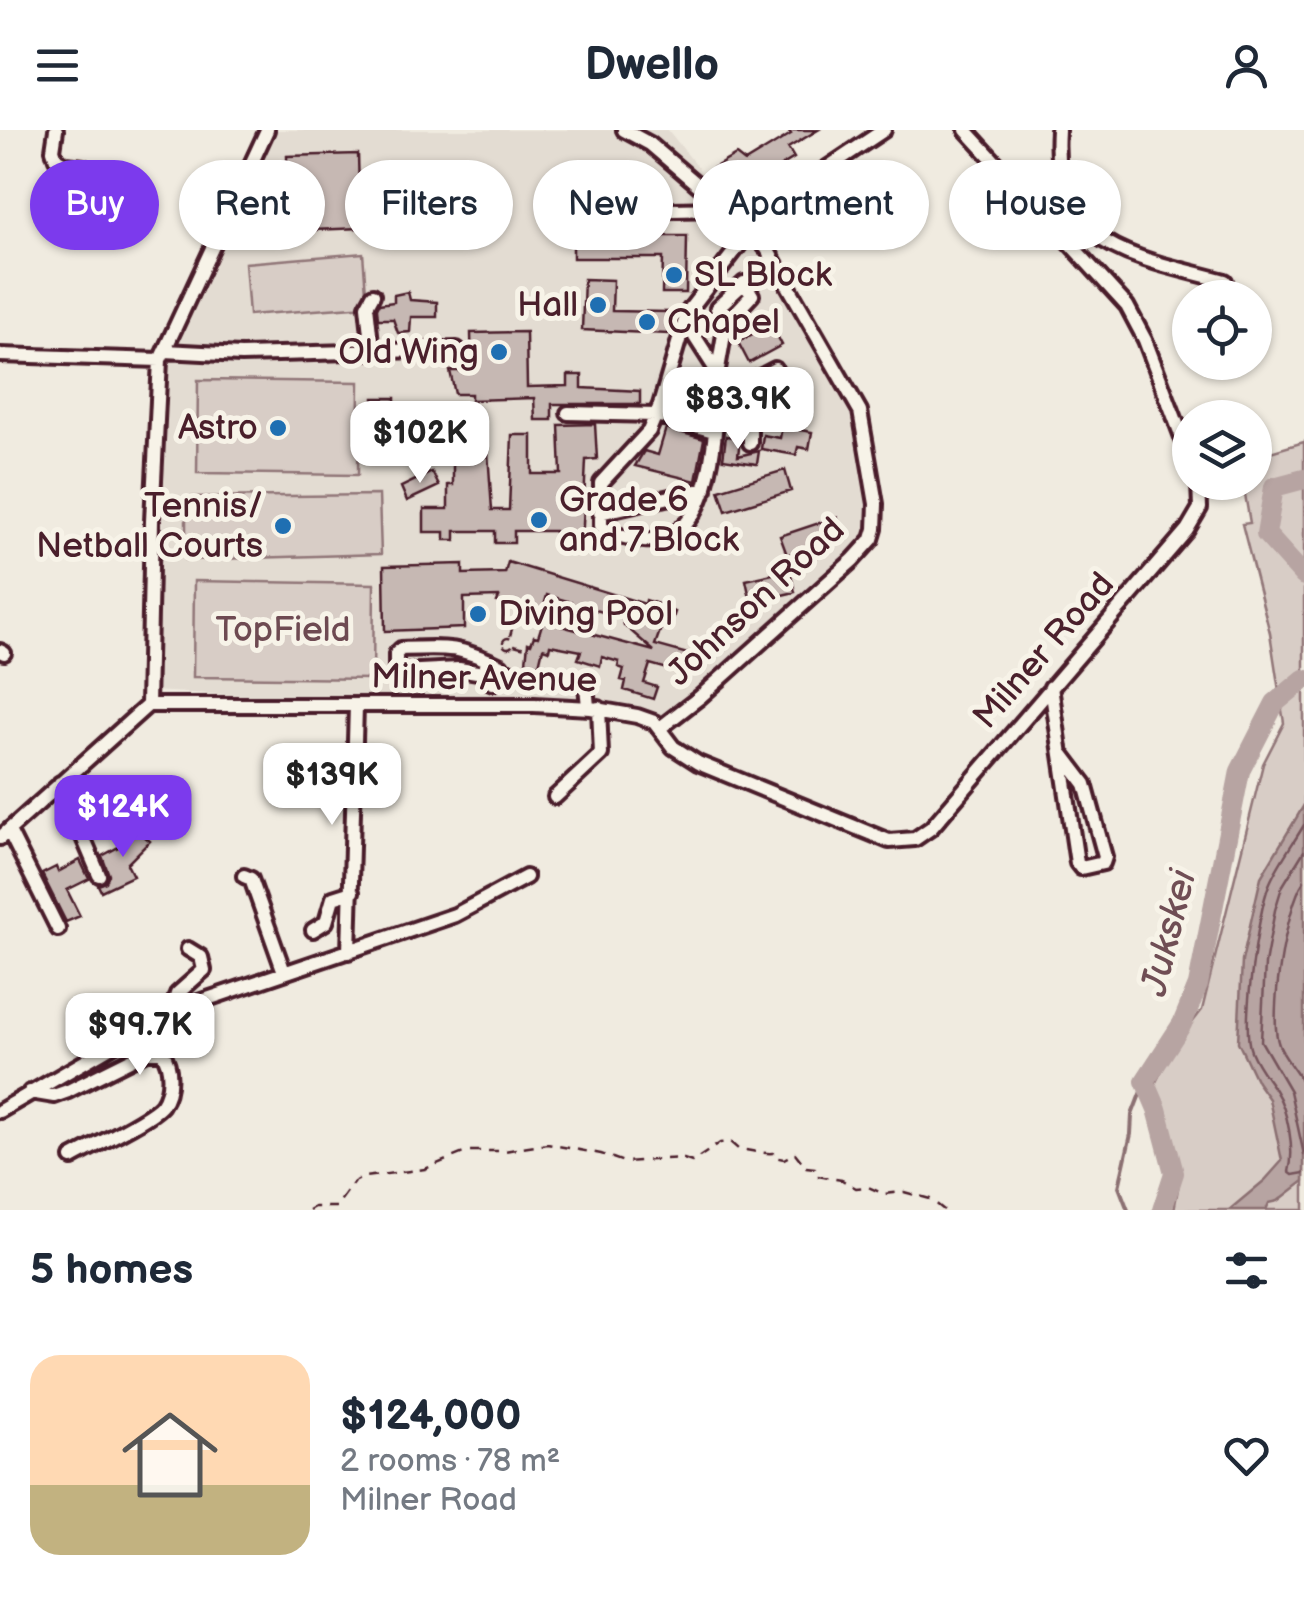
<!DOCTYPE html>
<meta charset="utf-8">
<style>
:root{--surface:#fff;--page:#f6f6f7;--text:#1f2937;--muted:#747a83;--accent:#7c3aed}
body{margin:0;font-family:"Balsamiq Sans",sans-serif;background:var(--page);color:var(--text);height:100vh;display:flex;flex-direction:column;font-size:38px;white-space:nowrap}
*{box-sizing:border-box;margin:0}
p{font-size:32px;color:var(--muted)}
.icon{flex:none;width:55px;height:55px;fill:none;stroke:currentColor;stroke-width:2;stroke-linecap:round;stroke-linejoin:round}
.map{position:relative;height:1080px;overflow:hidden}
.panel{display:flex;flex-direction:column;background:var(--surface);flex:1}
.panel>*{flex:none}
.banner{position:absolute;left:30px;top:30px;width:1245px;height:90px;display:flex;gap:20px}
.controls{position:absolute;left:1172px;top:150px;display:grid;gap:20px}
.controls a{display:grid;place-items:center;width:100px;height:100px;border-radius:50%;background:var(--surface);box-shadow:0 2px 8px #0004;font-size:50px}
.price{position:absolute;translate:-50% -85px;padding:0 22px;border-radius:20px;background:#fff;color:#222;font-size:32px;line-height:65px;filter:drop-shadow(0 2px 5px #0008)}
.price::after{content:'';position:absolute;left:50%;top:60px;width:30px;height:22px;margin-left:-15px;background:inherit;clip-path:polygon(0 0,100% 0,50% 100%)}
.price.current{background:var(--accent);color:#fff}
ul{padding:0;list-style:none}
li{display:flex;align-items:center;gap:30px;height:250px;padding:0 30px}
li span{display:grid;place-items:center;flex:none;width:280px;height:200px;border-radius:30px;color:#555}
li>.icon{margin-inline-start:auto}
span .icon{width:120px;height:120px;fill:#fffc;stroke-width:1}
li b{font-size:42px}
h2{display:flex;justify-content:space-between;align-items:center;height:120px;padding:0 30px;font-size:42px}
.chip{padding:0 35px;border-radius:45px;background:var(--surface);box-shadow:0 2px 8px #0004;font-size:35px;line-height:90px}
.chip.current{background:var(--accent);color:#fff}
header{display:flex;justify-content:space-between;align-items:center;height:130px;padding:0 30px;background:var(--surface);font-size:45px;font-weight:700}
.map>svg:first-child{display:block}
</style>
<header><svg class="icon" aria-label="menu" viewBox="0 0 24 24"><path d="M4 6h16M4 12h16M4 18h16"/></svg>Dwello<svg class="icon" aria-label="person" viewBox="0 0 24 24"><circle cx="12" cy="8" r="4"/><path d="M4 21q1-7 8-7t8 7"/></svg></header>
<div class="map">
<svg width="1304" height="1080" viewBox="0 0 1304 1080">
<rect width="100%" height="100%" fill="#f0ebe0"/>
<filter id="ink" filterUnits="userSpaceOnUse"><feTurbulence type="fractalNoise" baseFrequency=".01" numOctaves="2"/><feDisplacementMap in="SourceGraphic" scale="20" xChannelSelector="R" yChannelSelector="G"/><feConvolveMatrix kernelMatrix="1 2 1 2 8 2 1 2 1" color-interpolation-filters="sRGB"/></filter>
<g filter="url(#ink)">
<!-- built -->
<path fill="#e3dcd2" d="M269,0H668L752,105L790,174L848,265L858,292L873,374L872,397L865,410L695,566L678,580L660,585L564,569L348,571L151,561L158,230Z"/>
<!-- green -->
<path fill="#d8cdc6" stroke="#917678" stroke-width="2.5" d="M363,123L367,176L249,185L245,133Z
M198,250L359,252L358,345L197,343Z
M1304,312V1080H1174L1180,1048L1158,974L1155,954L1175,915L1202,880L1263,634L1284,593L1270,503L1242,394L1250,393L1243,353L1255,352V330L1260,325Z
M379,365L381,424L186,430V367Z
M194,451L374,454L373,549L193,547Z"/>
<!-- water -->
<path fill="#b7a4a2" stroke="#8b6f72" stroke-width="2.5" d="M1304,675V1051L1278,1071L1269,1073L1266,1080H1229L1265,1050L1282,1031L1269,969L1257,952L1238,912L1242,831L1261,747Z"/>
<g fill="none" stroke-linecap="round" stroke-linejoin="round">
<!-- shore -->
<path stroke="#76545b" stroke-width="2.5" d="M1304,695C1293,714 1277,735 1269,755C1258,782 1241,897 1251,921C1257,936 1267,948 1275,960C1288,980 1295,1020 1289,1042L1293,1045L1304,1043
M1304,721L1282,757L1275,780L1265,834L1261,911L1290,961L1304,1025
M1304,751C1286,776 1268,887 1279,915C1285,930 1297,941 1304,956"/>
<!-- stream -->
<path stroke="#8b6f72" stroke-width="4" d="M1128,1080L1119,1057L1131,1004L1132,985L1145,951"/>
<!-- river -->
<path stroke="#b7a4a2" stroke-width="20" d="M1304,349L1274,357L1266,404L1304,446
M1162,1080L1174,1043L1157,979L1145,951L1182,894L1198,855L1240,641L1275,573L1304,549"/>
</g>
<!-- building -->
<path fill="#c6b8b3" stroke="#4a1f2b" stroke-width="2.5" d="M788,0H818L788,18L794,28L753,53L743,45L721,58L710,40L736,25L745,32L791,4Z
M358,24L360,98L289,101L287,26Z
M573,106H687L686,163H662L663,128H573Z
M584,149L613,150L612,181L668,182V204L582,200Z
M408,162L410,170L437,172V187H411L410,202L398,203L393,189H378L377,178L379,174L394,172V165Z
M771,194L782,215L749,233L738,212Z
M526,202L527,257L568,256V245H582V258L640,261V274H552V290H535L534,268L471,270V264H455L450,241H472L471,203Z
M374,268H395V318H373Z
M595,294L597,329L586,330L582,416H555V401H514V413H495V401H455V410H445V402H424V379H448V355H453V322H488L492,380H509L512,305H532V344H561L559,295Z
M782,297L812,302L809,319L798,317L796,325L761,319L763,305L780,308Z
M666,298L704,309L696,351L635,336L644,321L658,325Z
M726,306L740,308L738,326L759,321L757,334L723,329Z
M785,340L791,361L726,381L719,360Z
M432,342L439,356L407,371L401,357Z
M837,387L844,405L823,412L827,424L815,428L812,417L787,425L780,406Z
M508,432L645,474L646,470L664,476V479L675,482L669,500L661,498L655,515L688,524L682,543L650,534L644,553L657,557L653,569L624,560L626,551L621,550L624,539L618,537L619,532L602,527L600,536L578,529L581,521L550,515L549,520L543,518L539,535L526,532L528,513L531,514L534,506L538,507L543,491L654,521L624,495L622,487L584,477L581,482L567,484L571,472L547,465L542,483L497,472L499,467L464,468V498L385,501L384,436L463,434V444L505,443Z
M790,440L795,462L760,470L762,480L753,482L746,450Z
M137,700L150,711L127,734L133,746L101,761L98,755L106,752L109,745L102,726L120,716Z
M80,730L89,749L67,760L80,786L66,792L42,744L56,737L58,742Z"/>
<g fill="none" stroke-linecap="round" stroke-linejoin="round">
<!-- minor casing -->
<g stroke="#4a1f2b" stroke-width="20">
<path id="minor" d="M56,0L53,20L56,29L66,35L83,37
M624,0L650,14L726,79
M966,0L1127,176L1145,210L1190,328
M1058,0C1050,119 1133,126 1225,151
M578,82L720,79L728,80L751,100L687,183L660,275L649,301L601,353V396C613,406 628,409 644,410C717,416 714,296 720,246L695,207L687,183
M165,221L241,225L457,219
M372,222L367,176L373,165
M0,225L160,230
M718,239L726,193L752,165L744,153L717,178L726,193
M720,246L750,294V313
M729,260L737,259L775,239
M568,283L656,285L714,301
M600,383L705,359
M0,521L4,523
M503,541L558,547L586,555L588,577
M483,543L459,539L400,542L396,539V524L401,519C449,517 457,516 501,536L503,547L493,553L486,550L483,543L486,536L493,533
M1051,557L1077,733L1081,738L1103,733L1105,727L1085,654L1063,625
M148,575H534L591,578L637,586L654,592L673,617L698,633L889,711L915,709L931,698L1187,400L1200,378L1199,352
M148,575L152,391L160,230L267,0
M660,598L700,567L853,430L872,409L875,399L876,374L860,281L767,119L751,100L800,56L884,0
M60,653L99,745
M555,667L601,624L599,578
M9,701L58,799
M0,708L148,575
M244,746L251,749L284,842
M313,800L326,792L333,768L352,762
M349,822L356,576
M172,881L177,864L204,840L201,827L188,819
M30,962L54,966L68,961L146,922H162C172,936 172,960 162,975C151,989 91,1017 72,1028
M0,981L172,881L455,785L526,747"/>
</g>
<!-- path -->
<path stroke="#4a1f2b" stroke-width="2.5" stroke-dasharray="10 8" stroke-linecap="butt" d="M510,506L516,485
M503 513a5 5 0 1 1 10 0a5 5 0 1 1-10 0Z
M514,515L525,518
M309,1080L314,1077H336L354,1052L364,1047L425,1039L468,1021H504L547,1014L601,1024L624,1032L681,1028L692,1032L720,1013L730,1012L738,1019C748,1020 764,1024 773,1023L774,1027L784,1029L795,1023L806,1037L815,1038L817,1046L842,1050L856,1058L868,1057L884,1064L904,1062L930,1069L944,1080"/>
<!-- minor -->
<use href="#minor" stroke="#f7f3e8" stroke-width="12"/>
</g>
</g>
<!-- markers -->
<g fill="#1f6fb2" stroke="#f7f3e8" stroke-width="4">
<circle cx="674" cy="145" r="10"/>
<circle cx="598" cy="175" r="10"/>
<circle cx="647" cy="192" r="10"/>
<circle cx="499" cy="222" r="10"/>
<circle cx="278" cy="298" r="10"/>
<circle cx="539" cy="390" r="10"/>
<circle cx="283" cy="396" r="10"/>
<circle cx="478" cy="484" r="10"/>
</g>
<g text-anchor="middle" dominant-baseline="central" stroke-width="10" stroke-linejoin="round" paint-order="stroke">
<!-- poi labels -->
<g font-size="35" fill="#4a1f2b" stroke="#f7f3e8" text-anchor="start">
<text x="694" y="145">SL Block</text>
<text x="578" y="175" text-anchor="end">Hall</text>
<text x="667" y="192">Chapel</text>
<text x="479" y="222" text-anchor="end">Old Wing</text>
<text x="258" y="298" text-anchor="end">Astro</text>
<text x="559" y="370">Grade 6<tspan x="559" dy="40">and 7 Block</tspan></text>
<text x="263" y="376" text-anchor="end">Tennis/<tspan x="263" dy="40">Netball Courts</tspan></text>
<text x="498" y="484">Diving Pool</text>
</g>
<!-- street labels -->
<g font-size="35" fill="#4a1f2b" stroke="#f7f3e8">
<text transform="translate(756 472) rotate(-43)">Johnson Road</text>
<text transform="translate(1044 521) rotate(-49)">Milner Road</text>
<text transform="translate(484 549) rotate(1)">Milner Avenue</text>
</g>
<!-- park labels -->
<g font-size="35" fill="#6e4a52" stroke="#f7f3e8">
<text x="283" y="500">TopField</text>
</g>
<!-- water labels -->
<g font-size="38" font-style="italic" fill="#704e55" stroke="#f7f3e8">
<text transform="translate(1169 803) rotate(-76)">Jukskei</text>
</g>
</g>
</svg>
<div class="controls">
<a><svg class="icon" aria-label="locate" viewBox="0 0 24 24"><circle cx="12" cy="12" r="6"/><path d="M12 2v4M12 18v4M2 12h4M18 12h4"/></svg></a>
<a><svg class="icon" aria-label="layers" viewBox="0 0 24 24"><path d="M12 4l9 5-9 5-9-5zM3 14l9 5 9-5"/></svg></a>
</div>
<b class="price" style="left:738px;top:322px">$83.9K</b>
<b class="price" style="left:420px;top:356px">$102K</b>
<b class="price" style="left:332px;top:698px">$139K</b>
<b class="price current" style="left:123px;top:730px">$124K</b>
<b class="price" style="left:140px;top:948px">$99.7K</b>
<div class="banner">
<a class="chip current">Buy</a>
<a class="chip">Rent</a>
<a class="chip">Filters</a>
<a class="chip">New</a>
<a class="chip">Apartment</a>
<a class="chip">House</a>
</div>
</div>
<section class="panel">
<h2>5 homes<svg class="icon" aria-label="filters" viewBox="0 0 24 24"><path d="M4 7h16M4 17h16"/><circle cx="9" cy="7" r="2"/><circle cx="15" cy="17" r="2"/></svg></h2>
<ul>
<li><span style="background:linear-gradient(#ffd9b3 65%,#c2b280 0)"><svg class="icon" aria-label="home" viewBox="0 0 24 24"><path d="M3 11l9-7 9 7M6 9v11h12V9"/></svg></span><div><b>$124,000</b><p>2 rooms · 78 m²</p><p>Milner Road</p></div><svg class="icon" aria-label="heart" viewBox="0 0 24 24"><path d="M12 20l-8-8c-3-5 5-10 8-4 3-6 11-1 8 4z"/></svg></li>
</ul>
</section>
